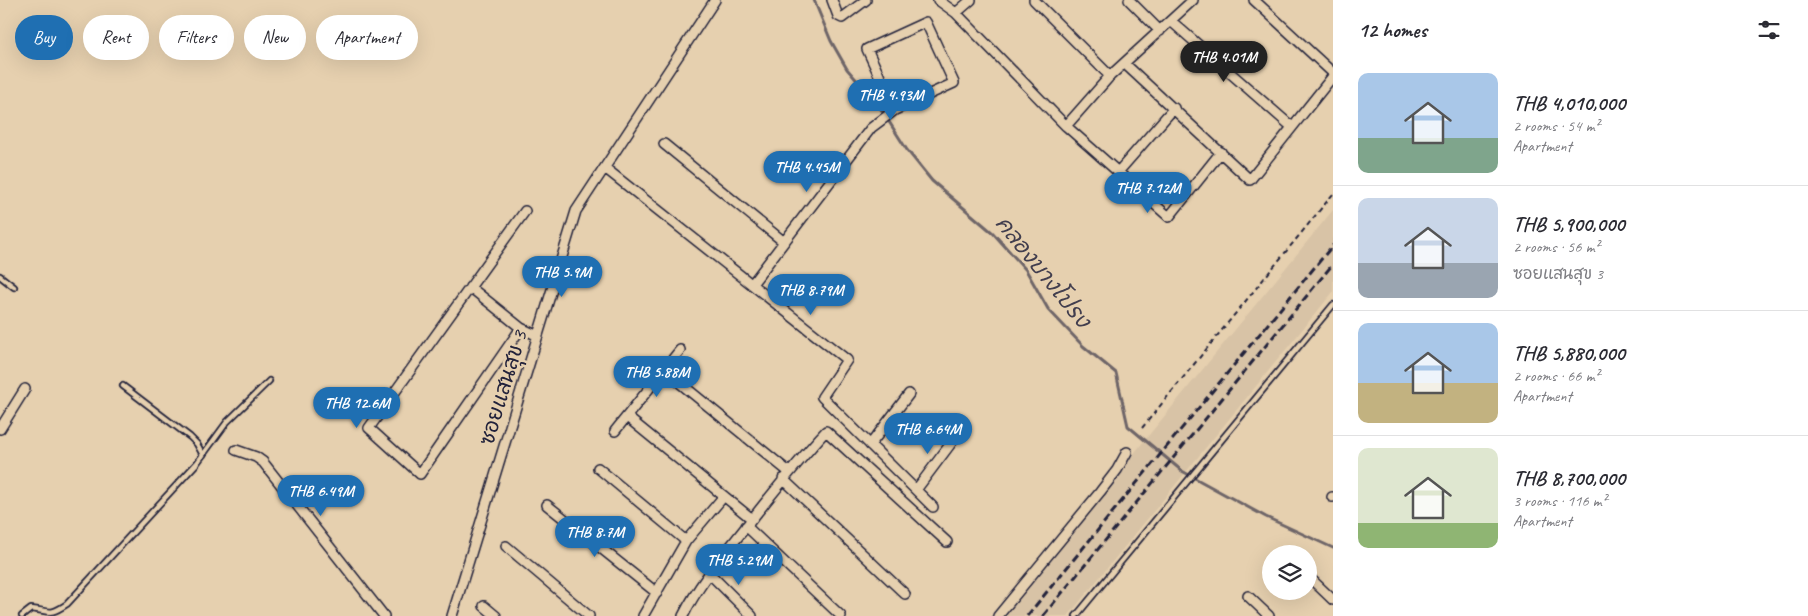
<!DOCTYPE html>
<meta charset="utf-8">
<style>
:root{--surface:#fff;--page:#f2f2f3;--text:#2b2b33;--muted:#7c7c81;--line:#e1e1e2;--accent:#1f6fb2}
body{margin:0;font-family:Caveat,"Playpen Sans Thai",sans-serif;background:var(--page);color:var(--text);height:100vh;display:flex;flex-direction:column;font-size:19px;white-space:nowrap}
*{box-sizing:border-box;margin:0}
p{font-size:16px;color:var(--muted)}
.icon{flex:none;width:28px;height:28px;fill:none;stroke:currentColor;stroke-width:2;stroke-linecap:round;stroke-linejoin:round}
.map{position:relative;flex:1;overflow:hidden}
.sheet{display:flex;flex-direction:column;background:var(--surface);width:475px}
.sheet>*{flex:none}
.hud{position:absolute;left:15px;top:15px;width:475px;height:45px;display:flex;gap:10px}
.buttons{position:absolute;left:1262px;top:545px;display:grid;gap:10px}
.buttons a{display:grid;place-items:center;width:55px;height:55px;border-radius:50%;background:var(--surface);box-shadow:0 5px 20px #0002;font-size:25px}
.price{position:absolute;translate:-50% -42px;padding:0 11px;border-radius:18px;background:var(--accent);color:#fff;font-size:16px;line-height:32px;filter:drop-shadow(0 1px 2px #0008)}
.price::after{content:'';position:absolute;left:50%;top:30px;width:15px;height:11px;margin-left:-8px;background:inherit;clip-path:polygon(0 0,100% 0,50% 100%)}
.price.active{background:#222;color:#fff}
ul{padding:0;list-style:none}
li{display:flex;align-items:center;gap:15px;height:125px;padding:0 25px}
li+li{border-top:1px solid var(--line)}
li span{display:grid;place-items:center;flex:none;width:140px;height:100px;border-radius:10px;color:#555}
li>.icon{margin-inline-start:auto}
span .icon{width:60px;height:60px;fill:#fffc;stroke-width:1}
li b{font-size:21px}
h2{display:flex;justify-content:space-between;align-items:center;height:60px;padding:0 25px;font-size:21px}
.tag{padding:0 18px;border-radius:22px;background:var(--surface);box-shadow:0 5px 20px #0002;font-size:18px;line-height:45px}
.tag.active{background:var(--accent);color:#fff}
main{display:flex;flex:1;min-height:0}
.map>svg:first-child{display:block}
</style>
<main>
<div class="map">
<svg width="1333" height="616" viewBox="0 0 1333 616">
<rect width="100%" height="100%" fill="#e6d0af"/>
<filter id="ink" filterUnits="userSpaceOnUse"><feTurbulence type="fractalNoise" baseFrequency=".02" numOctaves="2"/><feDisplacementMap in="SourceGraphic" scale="10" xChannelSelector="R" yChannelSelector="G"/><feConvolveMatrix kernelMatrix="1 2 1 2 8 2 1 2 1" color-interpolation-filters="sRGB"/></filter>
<g filter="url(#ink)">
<!-- built -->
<path fill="#d8c3a6" d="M1333,210V292L1068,616H1001Z"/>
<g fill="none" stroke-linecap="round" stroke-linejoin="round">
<!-- stream -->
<path stroke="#6e6568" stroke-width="3" d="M814,0L831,41L847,69L879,106L907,150L932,181L993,233L1026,270L1048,309L1083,346L1116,373L1128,426L1182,471L1266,517L1333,548"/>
<!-- service casing -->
<g stroke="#22223b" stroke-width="8">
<path id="service" d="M0,276L14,287
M123,386L190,437L197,444L203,455
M22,616L31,609C51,611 49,616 67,604L197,463L227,422L269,381
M1076,616L1333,305"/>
</g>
<!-- minor casing -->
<g stroke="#22223b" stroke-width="12">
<path id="minor" d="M832,0L838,16L842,18L866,0
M938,0L956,13L1066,126L1169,217L1221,152
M1034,0L1110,76
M1129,0L1160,31
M1254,0L1333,73
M956,13L971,0
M1171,21L1292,127
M926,22L954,83L895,110L867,49Z
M1125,64L1250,180L1333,76
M1066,126L1110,76L1193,0
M664,144L784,242
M605,168L847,360L822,397L933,507
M1118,172L1174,108
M752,284L871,128L895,110
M470,287L521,328L538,336
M521,328L420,474L369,428L525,211
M664,370L789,472
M627,417L752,519
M0,429L25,389
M615,431L680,350
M870,445L909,394
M236,450L256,457L263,462L384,616
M598,468L686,541
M783,479L905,594
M916,490L958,434
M1332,497H1333
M547,505L657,593
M746,526L841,616
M506,546L589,616
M1283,553L1284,554
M709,573L752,616
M1309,577L1333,600
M1248,596L1269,616
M484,606L496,616
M452,616L576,211L715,0
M643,616L686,541L724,496
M683,616C699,584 722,557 745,528C771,495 797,462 826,431L947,542
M998,616L1100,492L1117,470L1127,452"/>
</g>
<!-- path -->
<path stroke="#22223b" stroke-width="2" stroke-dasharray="5 4" stroke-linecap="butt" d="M1142,428L1333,194"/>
<!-- service -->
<use href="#service" stroke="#e6d0af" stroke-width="4.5"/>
<!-- minor -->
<use href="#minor" stroke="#e6d0af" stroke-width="9"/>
<!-- rail -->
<path stroke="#22223b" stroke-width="3" stroke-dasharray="8 4" stroke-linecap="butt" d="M1027,616L1333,245
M1043,616L1333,264"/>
</g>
</g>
<g text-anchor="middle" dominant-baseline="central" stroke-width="5" stroke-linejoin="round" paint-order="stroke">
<!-- street labels -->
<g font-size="21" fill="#22223b" stroke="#e6d0af">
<text transform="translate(503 388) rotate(-73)">ซอยแสนสุข 3</text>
</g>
<!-- water labels -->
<g font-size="22" font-style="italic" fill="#423e4e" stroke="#e6d0af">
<text transform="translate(1043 272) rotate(51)">คลองบางโปรง</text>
</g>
</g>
</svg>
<div class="buttons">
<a><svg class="icon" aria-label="layers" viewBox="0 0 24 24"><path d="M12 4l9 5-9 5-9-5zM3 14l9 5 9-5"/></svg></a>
</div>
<b class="price active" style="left:1224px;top:83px">THB 4.01M</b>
<b class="price" style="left:891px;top:121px">THB 4.93M</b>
<b class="price" style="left:807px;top:193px">THB 4.45M</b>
<b class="price" style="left:1148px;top:214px">THB 7.12M</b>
<b class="price" style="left:562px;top:298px">THB 5.9M</b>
<b class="price" style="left:811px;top:316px">THB 8.79M</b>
<b class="price" style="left:657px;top:398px">THB 5.88M</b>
<b class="price" style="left:357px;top:429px">THB 12.6M</b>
<b class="price" style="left:928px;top:455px">THB 6.64M</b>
<b class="price" style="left:321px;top:517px">THB 6.49M</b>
<b class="price" style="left:595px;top:558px">THB 8.7M</b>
<b class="price" style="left:739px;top:586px">THB 5.29M</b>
<div class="hud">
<a class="tag active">Buy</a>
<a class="tag">Rent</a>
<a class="tag">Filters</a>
<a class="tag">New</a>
<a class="tag">Apartment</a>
</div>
</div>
<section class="sheet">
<h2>12 homes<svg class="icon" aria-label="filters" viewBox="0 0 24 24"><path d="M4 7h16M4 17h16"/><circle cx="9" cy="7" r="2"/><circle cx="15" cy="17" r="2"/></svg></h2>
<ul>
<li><span style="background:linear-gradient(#a9c7e8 65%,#7fa58c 0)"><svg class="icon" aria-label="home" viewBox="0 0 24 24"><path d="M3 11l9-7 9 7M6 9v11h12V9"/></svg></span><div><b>THB 4,010,000</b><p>2 rooms · 54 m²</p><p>Apartment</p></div></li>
<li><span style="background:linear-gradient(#c9d6e8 65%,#9aa5b1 0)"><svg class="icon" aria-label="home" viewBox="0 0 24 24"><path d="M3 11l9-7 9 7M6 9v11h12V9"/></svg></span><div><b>THB 5,900,000</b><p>2 rooms · 56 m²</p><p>ซอยแสนสุข 3</p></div></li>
<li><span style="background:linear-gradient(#a9c7e8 60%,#c2b280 0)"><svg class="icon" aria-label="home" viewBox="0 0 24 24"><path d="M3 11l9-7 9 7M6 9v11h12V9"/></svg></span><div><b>THB 5,880,000</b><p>2 rooms · 66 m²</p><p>Apartment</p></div></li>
<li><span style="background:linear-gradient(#dfe7d0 75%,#8fb573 0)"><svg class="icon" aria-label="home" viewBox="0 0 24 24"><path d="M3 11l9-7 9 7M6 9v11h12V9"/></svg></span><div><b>THB 8,700,000</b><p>3 rooms · 116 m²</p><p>Apartment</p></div></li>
</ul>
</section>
</main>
